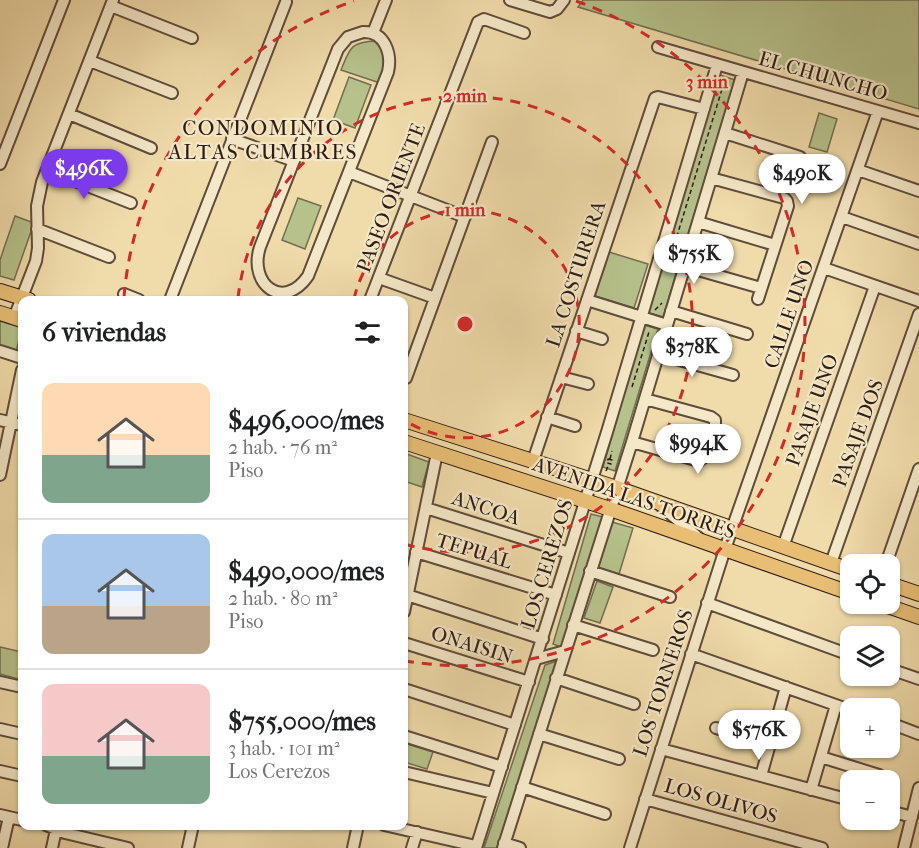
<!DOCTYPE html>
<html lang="es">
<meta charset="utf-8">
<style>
:root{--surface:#fff;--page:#f6f6f6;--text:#202124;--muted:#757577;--line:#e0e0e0;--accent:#7c3aed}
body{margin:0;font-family:"IM FELL French Canon",serif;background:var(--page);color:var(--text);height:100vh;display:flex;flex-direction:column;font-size:22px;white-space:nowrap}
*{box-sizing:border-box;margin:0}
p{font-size:20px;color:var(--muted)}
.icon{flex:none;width:33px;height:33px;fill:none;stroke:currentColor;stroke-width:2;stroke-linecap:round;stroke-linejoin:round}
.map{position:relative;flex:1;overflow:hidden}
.side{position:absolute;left:18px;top:296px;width:390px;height:534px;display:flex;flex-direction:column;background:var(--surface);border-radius:12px;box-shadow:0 2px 4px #0004}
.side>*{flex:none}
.tools{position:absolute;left:840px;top:554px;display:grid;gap:12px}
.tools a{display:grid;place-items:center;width:60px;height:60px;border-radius:12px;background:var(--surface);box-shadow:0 2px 4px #0004;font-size:30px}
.price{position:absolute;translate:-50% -51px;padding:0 14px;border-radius:21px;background:#fff;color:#222;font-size:20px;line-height:39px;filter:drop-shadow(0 2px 3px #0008)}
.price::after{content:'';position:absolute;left:50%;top:36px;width:18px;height:14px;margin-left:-9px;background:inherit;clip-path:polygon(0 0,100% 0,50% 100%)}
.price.current{background:var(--accent);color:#fff}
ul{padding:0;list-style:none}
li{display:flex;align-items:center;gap:18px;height:150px;padding:0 24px}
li+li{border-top:2px solid var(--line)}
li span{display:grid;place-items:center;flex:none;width:168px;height:120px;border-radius:12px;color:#555}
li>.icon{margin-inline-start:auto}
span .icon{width:72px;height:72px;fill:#fffc;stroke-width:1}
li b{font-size:26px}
h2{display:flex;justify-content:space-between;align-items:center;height:72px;padding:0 24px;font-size:26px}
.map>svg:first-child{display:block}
</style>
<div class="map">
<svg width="919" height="848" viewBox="0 0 919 848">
<rect width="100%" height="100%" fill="#f0dbaa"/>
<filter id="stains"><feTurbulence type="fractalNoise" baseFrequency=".00333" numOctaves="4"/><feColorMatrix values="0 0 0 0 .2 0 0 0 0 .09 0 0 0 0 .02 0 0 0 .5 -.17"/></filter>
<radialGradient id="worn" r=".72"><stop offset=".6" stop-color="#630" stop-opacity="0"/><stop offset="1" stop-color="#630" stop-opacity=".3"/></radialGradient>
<!-- green -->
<path fill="#b6c18b" stroke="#726e50" stroke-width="1.5" d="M583,0H919V109L578,7Z
M376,41C390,58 387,63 380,83L341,70C350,48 350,42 376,41Z
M720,75L735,80L663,317L646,312Z
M349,77L371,85L355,128L333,120Z
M819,113L837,119L827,152L809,147Z
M298,198L321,206L305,249L282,240Z
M15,216L34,223L14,280L0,276V260Z
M609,252L648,264L634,308L595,296Z
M0,321L22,328L16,352L0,347Z
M644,325L658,329L615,471L603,467Z
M404,453L429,462L422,487L404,481Z
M591,514L603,517L561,647L553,644Z
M612,522L633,528L619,574L598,568Z
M597,581L613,587L600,623L584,618Z
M0,647L22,652V680L0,674Z
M557,661L497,848H484L545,665Z
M404,743L433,752L427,769L404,762Z"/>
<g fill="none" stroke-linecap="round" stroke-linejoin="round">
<!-- minor casing -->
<g stroke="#5e4c3a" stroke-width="14">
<path id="minor" d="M510,0L550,12L557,9L564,0
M111,6L192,38
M363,32C385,31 392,54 388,72L308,276C283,312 248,284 260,247L338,49L348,37Z
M373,33L386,0
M658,47L919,123
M90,61L172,93
M69,114L151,148
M725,133L800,157
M232,139L294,161
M0,164L64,0
M47,170L131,203
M858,170L919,191
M349,172L465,217
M711,178L784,198L787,201L788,206L758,299
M842,217L919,244
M698,222L775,245
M37,229L109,257
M684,266L761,288
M824,268L919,301
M379,278L435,298
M124,294L139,300
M170,300L286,2
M370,300L478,22L484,19L524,33
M587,300L667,325
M671,311L747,334
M14,318L36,261L38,248L37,206L42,182L113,0
M576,331L602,339
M0,351L22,358
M658,354L733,375
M561,377L588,384
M406,378L492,142
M547,417L575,426
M0,420L22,425
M632,442L699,461L703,458L715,425V420L711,417L645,399
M533,461L655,98L658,97L704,109
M0,475L22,370
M661,506L700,539
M426,508L569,553
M783,547L875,286
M416,552L556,595
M831,563L919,314
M886,564L919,469
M590,571L670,597
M407,595L543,639
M707,603L850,655
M404,612L437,453
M573,625L653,650
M404,643L529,682
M691,654L850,710
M536,659L565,651
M890,669L919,679
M556,678L634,704
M0,682L22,687
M404,689L515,725
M890,723L919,734
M716,728L770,744
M0,729L22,734
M539,734L619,759
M404,736L502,767
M661,749L850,800
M821,757L879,775
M0,771L22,776
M404,772L493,793
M761,776L786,687
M522,787L605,814
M811,790L836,705
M645,799L822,848
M890,811L912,817
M0,815L22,820
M46,825L65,833L128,848
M384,825L476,846
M504,843L520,848
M2,848L9,817
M52,848L57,825
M188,848L193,825
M353,848L358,825
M412,848L417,832
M476,848L607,432L717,65
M503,848L632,442L743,72
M630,848L725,549L878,111
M904,848L919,788"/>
</g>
<!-- major casing -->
<g stroke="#2e1c14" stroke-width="16">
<path id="major" d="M0,291L29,300
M0,313L22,320
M404,420L617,488L850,570
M404,442L610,509L850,593
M890,584L919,594
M879,603L919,617"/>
</g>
<!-- path -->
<path stroke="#2e1c14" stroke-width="1.5" stroke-dasharray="4.5 3" stroke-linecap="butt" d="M722,81L726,83L725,86L721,85Z
M678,252L677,236L723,86
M655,310L662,303
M632,387L649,332
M608,459L612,460L611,464L607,463Z
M610,459L612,451
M606,471L609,464"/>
<!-- minor -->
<use href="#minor" stroke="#f5e8c8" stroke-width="10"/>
<!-- major -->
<use href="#major" stroke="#e8be75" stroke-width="14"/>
</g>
<!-- distance rings -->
<g fill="none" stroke="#d62828" stroke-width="3" stroke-dasharray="10 8">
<path d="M354 299A114 114 0 1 1 404 420"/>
<path d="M238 298A228 228 0 1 1 404 544"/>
<path d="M124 297A342 342 0 0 1 354 1M576 1A342 342 0 0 1 406 661"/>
</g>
<g text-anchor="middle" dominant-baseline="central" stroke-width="4.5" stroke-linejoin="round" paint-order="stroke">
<!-- street labels -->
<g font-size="20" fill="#2e1c14" stroke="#f5e8c8">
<text transform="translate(823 76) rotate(16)">EL CHUNCHO</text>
<text transform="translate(391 198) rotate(-69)">PASEO ORIENTE</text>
<text transform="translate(576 274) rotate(-72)">LA COSTURERA</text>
<text transform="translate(789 314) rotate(-71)">CALLE UNO</text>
<text transform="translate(812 410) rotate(-70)">PASAJE UNO</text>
<text transform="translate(858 433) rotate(-70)">PASAJE DOS</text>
<text transform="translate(634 498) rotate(19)">AVENIDA LAS TORRES</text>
<text transform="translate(486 508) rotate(18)">ANCOA</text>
<text transform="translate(474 551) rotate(17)">TEPUAL</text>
<text transform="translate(547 564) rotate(-73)">LOS CEREZOS</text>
<text transform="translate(472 645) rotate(17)">ONAISIN</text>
<text transform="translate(663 683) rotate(-72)">LOS TORNEROS</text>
<text transform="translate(721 801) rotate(16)">LOS OLIVOS</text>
</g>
<!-- neighbourhood labels -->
<g font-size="21" letter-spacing="1.5" fill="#2e1c14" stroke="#f5e8c8">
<text x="263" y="128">CONDOMINIO<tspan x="263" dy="24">ALTAS CUMBRES</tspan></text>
</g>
</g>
<circle cx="465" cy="324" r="9" fill="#d62828" stroke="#f5e8c8" stroke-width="3"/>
<g font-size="18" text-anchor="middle" font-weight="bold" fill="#d62828" stroke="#f5e8c8" stroke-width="4.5" stroke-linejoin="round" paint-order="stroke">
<text x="707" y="88">3 min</text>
<text x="465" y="102">2 min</text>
<text x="465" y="216">1 min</text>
</g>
<rect width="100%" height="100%" filter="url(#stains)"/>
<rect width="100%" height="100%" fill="url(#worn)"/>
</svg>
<div class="tools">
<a><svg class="icon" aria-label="locate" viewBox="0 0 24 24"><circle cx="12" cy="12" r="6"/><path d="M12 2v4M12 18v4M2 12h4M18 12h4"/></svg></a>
<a><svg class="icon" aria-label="layers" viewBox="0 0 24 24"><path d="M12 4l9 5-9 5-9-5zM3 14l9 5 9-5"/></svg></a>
<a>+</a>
<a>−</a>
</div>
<b class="price current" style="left:84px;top:200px">$496K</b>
<b class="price" style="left:802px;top:205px">$490K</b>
<b class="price" style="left:694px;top:285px">$755K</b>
<b class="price" style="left:692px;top:378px">$378K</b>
<b class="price" style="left:698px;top:475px">$994K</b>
<b class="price" style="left:759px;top:761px">$576K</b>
<section class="side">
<h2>6 viviendas<svg class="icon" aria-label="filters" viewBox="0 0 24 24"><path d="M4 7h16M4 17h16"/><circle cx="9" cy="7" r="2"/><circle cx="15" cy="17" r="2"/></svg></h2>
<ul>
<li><span style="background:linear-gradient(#ffd9b3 60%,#7fa58c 0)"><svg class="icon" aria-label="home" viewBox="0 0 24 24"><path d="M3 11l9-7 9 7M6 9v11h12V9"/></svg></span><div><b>$496,000/mes</b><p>2 hab. · 76 m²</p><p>Piso</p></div></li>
<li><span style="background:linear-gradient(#a9c7e8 60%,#b9a48a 0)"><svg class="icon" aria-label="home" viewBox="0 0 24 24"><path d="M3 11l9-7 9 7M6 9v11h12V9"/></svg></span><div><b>$490,000/mes</b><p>2 hab. · 80 m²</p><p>Piso</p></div></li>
<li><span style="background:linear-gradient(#f6c9c9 60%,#7fa58c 0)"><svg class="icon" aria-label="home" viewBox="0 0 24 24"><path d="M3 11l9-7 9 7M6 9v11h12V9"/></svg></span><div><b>$755,000/mes</b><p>3 hab. · 101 m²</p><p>Los Cerezos</p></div></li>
</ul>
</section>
</div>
